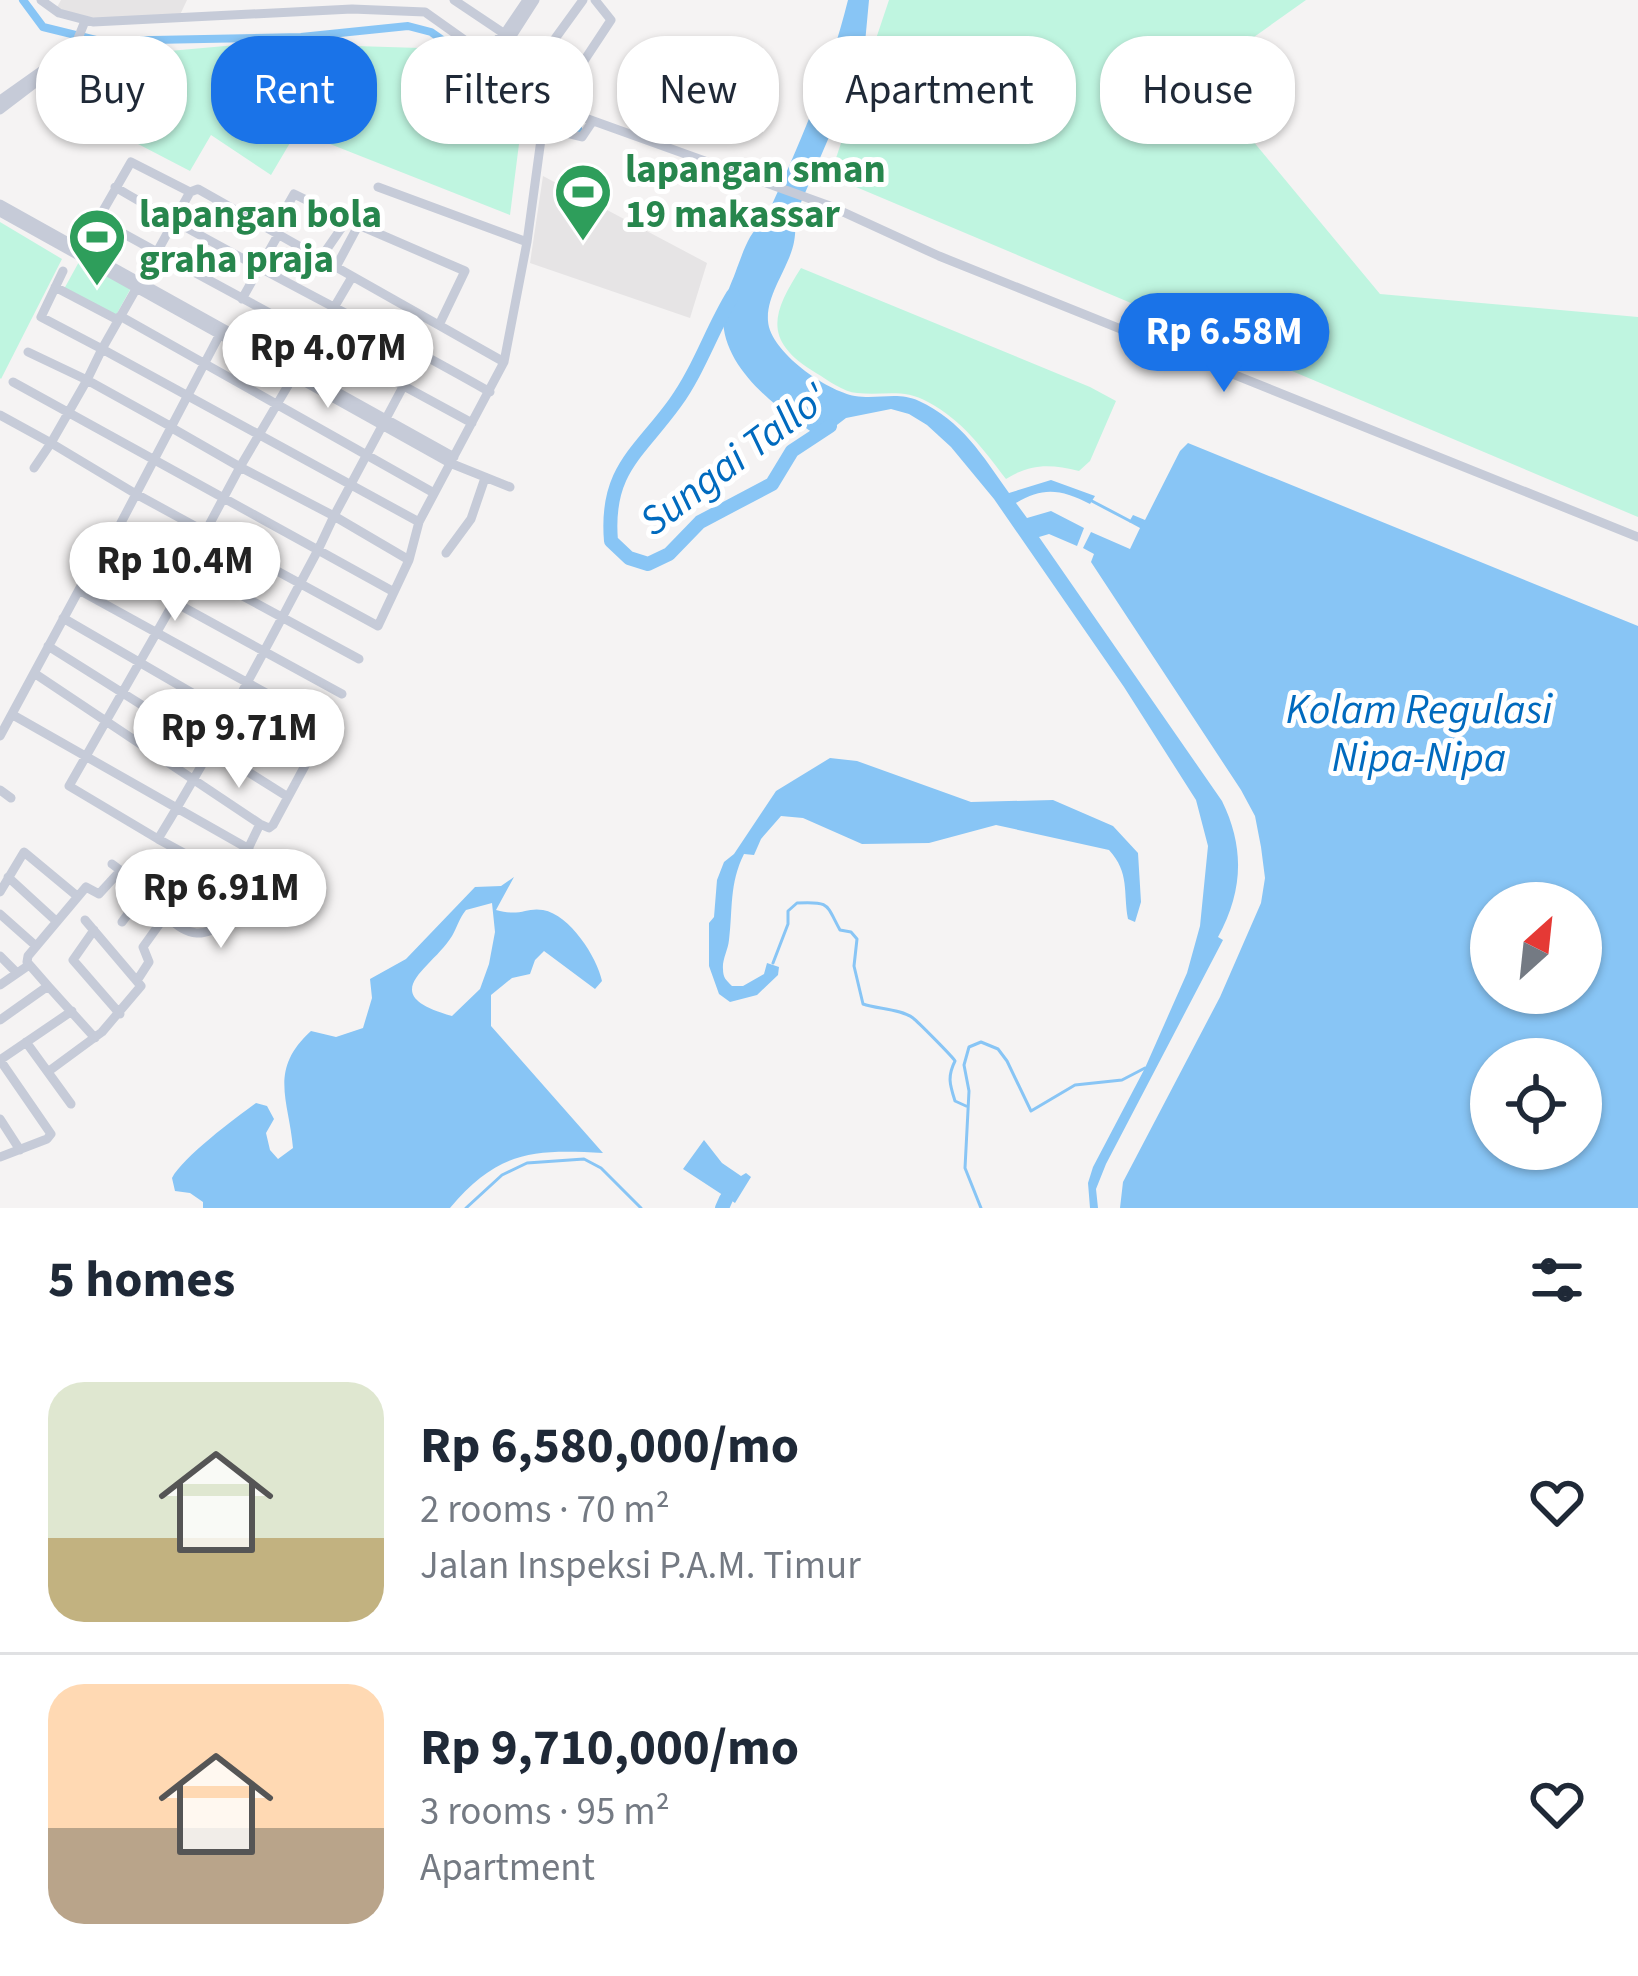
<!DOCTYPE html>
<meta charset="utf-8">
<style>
:root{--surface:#fff;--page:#f2f2f3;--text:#1f2937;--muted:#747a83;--line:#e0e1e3;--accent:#1a73e8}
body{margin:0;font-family:"Source Sans 3",sans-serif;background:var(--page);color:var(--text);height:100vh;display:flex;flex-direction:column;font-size:45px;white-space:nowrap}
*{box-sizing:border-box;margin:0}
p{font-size:39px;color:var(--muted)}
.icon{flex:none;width:66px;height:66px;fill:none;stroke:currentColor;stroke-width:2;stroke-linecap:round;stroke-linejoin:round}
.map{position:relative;height:1208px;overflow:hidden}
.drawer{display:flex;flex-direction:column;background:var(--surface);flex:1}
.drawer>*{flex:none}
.banner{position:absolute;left:36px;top:36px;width:1566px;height:108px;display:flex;gap:24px}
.needle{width:78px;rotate:27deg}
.controls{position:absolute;left:1470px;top:882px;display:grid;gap:24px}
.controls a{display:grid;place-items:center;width:132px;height:132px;border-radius:50%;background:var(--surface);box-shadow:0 3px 9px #0004;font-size:60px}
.price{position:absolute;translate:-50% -102px;padding:0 27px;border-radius:42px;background:#fff;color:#222;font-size:39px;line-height:78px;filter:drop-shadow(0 3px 6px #0008)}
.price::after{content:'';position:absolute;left:50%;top:72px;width:36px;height:27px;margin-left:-18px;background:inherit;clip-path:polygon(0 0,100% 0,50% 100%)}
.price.on{background:var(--accent);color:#fff}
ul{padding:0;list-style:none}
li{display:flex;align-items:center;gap:36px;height:300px;padding:0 48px}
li+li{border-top:3px solid var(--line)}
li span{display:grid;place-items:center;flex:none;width:336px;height:240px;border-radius:36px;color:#555}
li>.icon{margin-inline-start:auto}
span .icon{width:144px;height:144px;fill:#fffc;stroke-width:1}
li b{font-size:51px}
h2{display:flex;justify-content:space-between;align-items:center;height:144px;padding:0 48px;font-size:51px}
.pill{padding:0 42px;border-radius:48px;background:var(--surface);box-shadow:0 3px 9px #0004;font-size:42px;line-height:108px}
.pill.on{background:var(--accent);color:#fff}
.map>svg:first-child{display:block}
</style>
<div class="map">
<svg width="1638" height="1208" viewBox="0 0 1638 1208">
<rect width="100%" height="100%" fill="#f5f3f3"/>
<!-- education -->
<path fill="#e6e4e5" d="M61,0H187L179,17L93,21L56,9Z
M543,176L707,263L690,318L530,263Z"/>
<!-- green -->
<path fill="#bff5e0" d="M889,0H1306L1199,76L1380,294L1638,317V517L830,176Z
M259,43L420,48L521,128L510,215L297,131L271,175L211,135L190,171L38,92L91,58Z
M0,222L62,259L1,379L0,378Z
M80,260L131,288L115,317L64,289Z
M801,268L1090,387L1116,401L1090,461L1079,471C1051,464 1031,463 1006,479C983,449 962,420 928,402C903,388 884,396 857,393C843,392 828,380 816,373C762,341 772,313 801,268Z"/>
<!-- water -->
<path fill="#88c5f5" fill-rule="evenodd" d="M848,0H869L865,43L856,74L796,214C795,223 796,233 794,242C789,268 766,294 768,321C770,352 827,391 855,396C878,400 897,391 919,401C961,420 983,456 1009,493L1051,480L1095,496L1090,504C1062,490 1044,486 1016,503L1027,518L1051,511L1084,528L1077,546L1049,534L1039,537L1222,801C1245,848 1243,891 1218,937L1223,940L1106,1164L1096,1189L1098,1208H1090L1088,1183L1093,1167L1145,1068L1187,973L1200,926L1208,846L1196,800L1124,687L994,499L951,447L927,425L909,414L891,409L846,418L820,438C778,408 714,365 724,305C726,293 733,280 737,268C744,250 749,232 765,220C798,148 829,77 848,0Z
M1188,443L1638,626V1208H1120L1123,1182L1220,997L1261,903L1265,878L1261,847L1255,816L1241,790L1091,562L1094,554L1083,548L1091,532L1130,549L1140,528L1129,522L1133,515L1145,520L1180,451ZM1581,903V993H1491V903ZM1581,1059V1149H1491V1059Z
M830,758L857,761L971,802L1053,800L1113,826L1138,853L1141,902L1135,922L1128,919C1123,892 1130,873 1109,850L996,825L929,843L862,844L803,818L781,816L761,839L754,855L744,854C729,884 733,909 729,940C728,950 722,960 723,969C723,978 726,980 732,986H743L764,974L767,963L779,967L778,975L757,995L730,1002L719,994L709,966V923L714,917L717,880L724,862L734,854L776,791Z
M514,877L496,910C521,917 526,907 543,910C570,915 597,957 602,981L595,989L544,951L535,960L530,974L512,978L491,995V1026L603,1153C533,1149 498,1151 450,1208H203V1202L190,1193L175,1191L172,1178C183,1157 234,1119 256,1103L267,1106L274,1119L266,1133L270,1150L278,1159L293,1148C289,1100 268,1070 311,1031L336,1037L363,1028L372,998L370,979L406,959L475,887L501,886ZM492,903L495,932L489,964L480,989L452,1016C373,994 432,969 452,936C457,927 459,919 466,910Z
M704,1140L722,1163L741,1176L746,1173L751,1177L735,1203L683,1169Z"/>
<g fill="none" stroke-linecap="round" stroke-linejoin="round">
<!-- stream -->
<path stroke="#88c5f5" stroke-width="3" d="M1090,500L1130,521
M773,963L788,924V911L797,903C831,901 826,905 840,930L851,932L857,939L854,966L863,1004C877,1009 901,1009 913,1018C917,1021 953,1057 955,1061C947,1077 950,1085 955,1101L966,1106
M466,1208L502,1175L527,1163L584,1159L601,1168L641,1208
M981,1208L965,1168L969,1091L964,1065L969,1047L981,1042L998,1049L1007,1061L1031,1111L1075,1085L1122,1080L1145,1068"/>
<!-- canal -->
<path stroke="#88c5f5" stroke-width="8" d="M23,0L43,27L100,41L301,37L408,26L431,32L554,118L578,129"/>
<!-- river -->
<path stroke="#88c5f5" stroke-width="14" d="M733,295C712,329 699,370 675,403C639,453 605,470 611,541L629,558L648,564L669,554L700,522L772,484L792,451L830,426
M722,1208L726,1199"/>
<!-- minor -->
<path stroke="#c6cbd8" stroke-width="9" d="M41,0L59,13L93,22L352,9L425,12L563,110L830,206L939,256L1638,537
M454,0L572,79L611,20L595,0
M483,51L504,34L527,0
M490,56L510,39L535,0
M541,58L583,0
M472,80L545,129
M0,100L75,47
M0,110L71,56L85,21
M115,187C238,260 366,321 490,392
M378,187L527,242
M0,204L454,457
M0,212L450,463L510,487
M97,219L157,252L102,349L419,522
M273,231L294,194L347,220
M81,249L131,162L190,192
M320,259L347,220L465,271L440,323
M336,267L359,224
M63,271L41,317L102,349L87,380L170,426
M55,287L118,320
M242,299L278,235
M120,316L434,493
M28,352L87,380L51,443L136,494L378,626L409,560
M421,353L334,516L409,560L419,522L504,362L527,242L542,132L549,129L582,137L592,122
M13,382L318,550L334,516L240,467L352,277
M0,415L51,443L34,468
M472,423L157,252L190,192L198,189L504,362
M117,528L359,659
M446,553L471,519L485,478
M102,559L221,332
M79,590L326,726
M48,646L288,797
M34,673L260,824L269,828L273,825L308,760L63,618
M342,694L174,602L69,786L158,839C216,745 266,647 318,550L394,592
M13,715L249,849
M0,736L87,575L102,559L174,602L191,571L193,555L240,467L172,428
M0,790L11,798
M158,839L233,880
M112,864L171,908L143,947L149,962L138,979
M8,877L56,921
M0,892L24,852L77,896
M171,908L182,907L188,896
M0,914L36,946
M167,916C188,938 204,938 229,920L233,880L260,824
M122,922L146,890
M94,930L73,960L120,1014
M0,956L17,973
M0,985L29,965
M48,986L95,1038
M0,1020L48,986L27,962L28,956L86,887L99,894L121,870
M26,1042L71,1104
M49,1071L102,1032L141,986L85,920
M0,1119L20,1150
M0,1157L47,1139L51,1134L0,1060L72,1011"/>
</g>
<!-- icons -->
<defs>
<g id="stadium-pin" transform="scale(3)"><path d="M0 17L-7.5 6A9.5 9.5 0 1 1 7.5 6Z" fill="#2e9e5b" stroke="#fff"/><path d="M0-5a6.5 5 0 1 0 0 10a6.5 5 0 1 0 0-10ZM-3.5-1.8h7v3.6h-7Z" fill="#fff"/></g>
</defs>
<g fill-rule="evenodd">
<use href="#stadium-pin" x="583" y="192"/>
<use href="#stadium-pin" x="97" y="237"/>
</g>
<g text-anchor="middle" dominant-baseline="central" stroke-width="10" stroke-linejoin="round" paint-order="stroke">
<!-- leisure labels -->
<g font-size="39" font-weight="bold" fill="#27864d" stroke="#fff" text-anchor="start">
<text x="625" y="170">lapangan sman<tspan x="625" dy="45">19 makassar</tspan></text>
<text x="139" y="215">lapangan bola<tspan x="139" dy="45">graha praja</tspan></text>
</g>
<!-- water labels -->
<g font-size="42" font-style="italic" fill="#006abe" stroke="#fff">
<text transform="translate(734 460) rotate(-37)">Sungai Tallo'</text>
<text x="1419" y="710">Kolam Regulasi<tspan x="1419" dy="48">Nipa-Nipa</tspan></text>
</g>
</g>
</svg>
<div class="controls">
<a><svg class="needle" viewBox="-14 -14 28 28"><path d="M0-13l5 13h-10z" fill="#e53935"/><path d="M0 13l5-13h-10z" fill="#747a83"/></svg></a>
<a><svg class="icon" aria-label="locate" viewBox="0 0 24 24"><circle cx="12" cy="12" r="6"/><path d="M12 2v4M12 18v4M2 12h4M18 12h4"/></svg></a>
</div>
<b class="price on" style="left:1224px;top:395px">Rp 6.58M</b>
<b class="price" style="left:328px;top:411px">Rp 4.07M</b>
<b class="price" style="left:175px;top:624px">Rp 10.4M</b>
<b class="price" style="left:239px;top:791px">Rp 9.71M</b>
<b class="price" style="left:221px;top:951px">Rp 6.91M</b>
<div class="banner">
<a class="pill">Buy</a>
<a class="pill on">Rent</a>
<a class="pill">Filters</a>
<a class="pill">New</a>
<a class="pill">Apartment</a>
<a class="pill">House</a>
</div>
</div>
<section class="drawer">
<h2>5 homes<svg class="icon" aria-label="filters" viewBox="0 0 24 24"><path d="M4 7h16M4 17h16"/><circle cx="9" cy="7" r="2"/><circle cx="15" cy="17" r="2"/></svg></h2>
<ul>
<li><span style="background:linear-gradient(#dfe7d0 65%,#c2b280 0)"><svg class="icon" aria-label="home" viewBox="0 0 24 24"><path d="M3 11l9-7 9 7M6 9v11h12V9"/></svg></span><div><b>Rp 6,580,000/mo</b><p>2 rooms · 70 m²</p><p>Jalan Inspeksi P.A.M. Timur</p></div><svg class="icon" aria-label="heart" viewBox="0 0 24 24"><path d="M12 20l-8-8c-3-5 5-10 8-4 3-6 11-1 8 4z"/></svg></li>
<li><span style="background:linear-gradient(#ffd9b3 60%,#b9a48a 0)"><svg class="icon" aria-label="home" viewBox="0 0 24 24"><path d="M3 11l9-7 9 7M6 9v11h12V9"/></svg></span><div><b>Rp 9,710,000/mo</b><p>3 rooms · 95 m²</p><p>Apartment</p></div><svg class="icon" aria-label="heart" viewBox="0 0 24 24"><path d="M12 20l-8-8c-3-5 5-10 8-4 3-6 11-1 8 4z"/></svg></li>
</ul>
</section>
